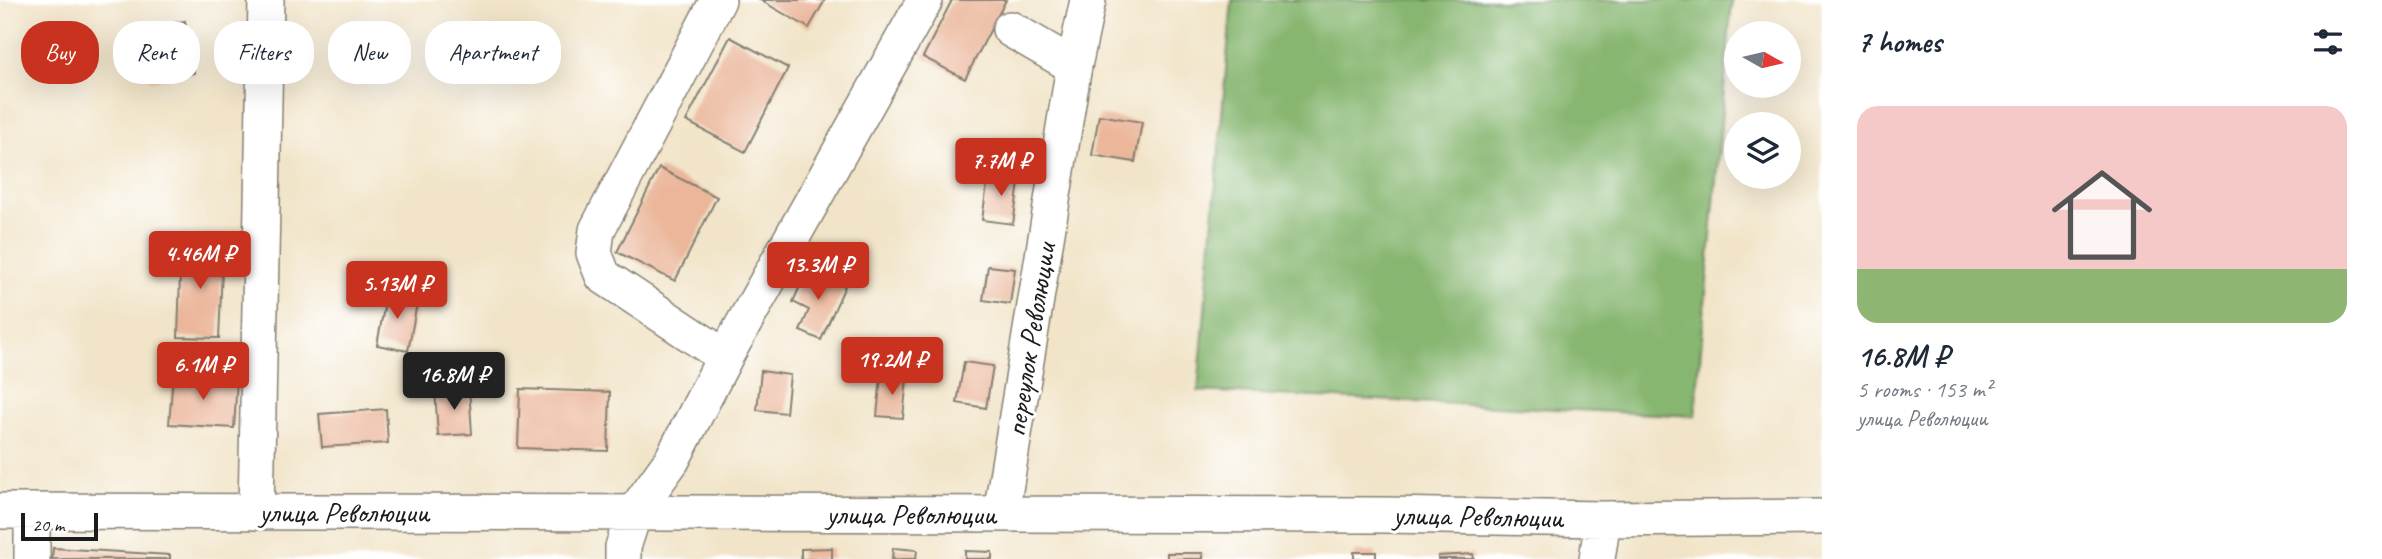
<!DOCTYPE html>
<meta charset="utf-8">
<style>
:root{--surface:#fff;--page:#f2f2f3;--text:#1f2937;--muted:#747a83;--accent:#c8321e}
body{margin:0;font-family:Caveat,sans-serif;background:var(--page);color:var(--text);height:100vh;display:flex;flex-direction:column;font-size:26px;white-space:nowrap}
*{box-sizing:border-box;margin:0}
p{font-size:23px;color:var(--muted)}
.icon{flex:none;width:38px;height:38px;fill:none;stroke:currentColor;stroke-width:2;stroke-linecap:round;stroke-linejoin:round}
.map{position:relative;flex:1;overflow:hidden}
.sheet{display:flex;flex-direction:column;background:var(--surface);width:560px}
.sheet>*{flex:none}
.banner{position:absolute;left:21px;top:21px;width:665px;height:63px;display:flex;gap:14px}
.needle{width:46px;rotate:98deg}
.controls{position:absolute;left:1724px;top:21px;display:grid;gap:14px}
.controls a{display:grid;place-items:center;width:77px;height:77px;border-radius:50%;background:var(--surface);box-shadow:0 7px 28px #0002;font-size:35px}
.scale{position:absolute;left:21px;bottom:18px;width:77px;box-sizing:border-box;padding-left:7px;border:4px solid #1c1c1c;border-top:0;font-size:19px;line-height:24px;white-space:nowrap;color:#1c1c1c;-webkit-text-stroke:5px #fff;paint-order:stroke}
.price{position:absolute;translate:-50% -60px;padding:0 16px;border-radius:7px;background:var(--accent);color:#fff;font-size:23px;line-height:46px;filter:drop-shadow(0 2px 4px #0008)}
.price::after{content:'';position:absolute;left:50%;top:42px;width:21px;height:16px;margin-left:-10px;background:inherit;clip-path:polygon(0 0,100% 0,50% 100%)}
.price.active{background:#222;color:#fff}
ul{padding:0;list-style:none}
li{display:grid;align-content:center;gap:14px;height:371px;padding:0 35px}
li span{display:grid;place-items:center;height:217px;border-radius:21px;color:#555}
li>.icon{margin-inline-start:auto}
span .icon{width:126px;height:126px;fill:#fffc;stroke-width:1}
li b{font-size:30px}
h2{display:flex;justify-content:space-between;align-items:center;height:84px;padding:0 35px;font-size:30px}
.chip{padding:0 24px;border-radius:28px;background:var(--surface);box-shadow:0 7px 28px #0002;font-size:24px;line-height:63px}
.chip.active{background:var(--accent);color:#fff}
main{display:flex;flex:1;min-height:0}
.map>svg:first-child{display:block}
</style>
<main>
<div class="map">
<svg width="1822" height="559" viewBox="0 0 1822 559">
<rect width="100%" height="100%" fill="#fff"/>
<filter id="ink" filterUnits="userSpaceOnUse"><feTurbulence type="fractalNoise" baseFrequency=".0143" numOctaves="2"/><feDisplacementMap in="SourceGraphic" scale="14" xChannelSelector="R" yChannelSelector="G"/><feConvolveMatrix kernelMatrix="1 2 1 2 8 2 1 2 1" color-interpolation-filters="sRGB"/></filter>
<filter id="wash" filterUnits="userSpaceOnUse"><feTurbulence type="fractalNoise" baseFrequency=".00686" numOctaves="4" result="noise"/><feDisplacementMap in="SourceGraphic" scale="28" xChannelSelector="R" yChannelSelector="G"/><feGaussianBlur stdDeviation="1.57" result="paint"/><feColorMatrix in="noise" values="0 0 0 0 0 0 0 0 0 0 0 0 0 0 0 0 0 1.4 0 .05"/><feComposite in="paint" operator="in"/></filter>
<g filter="url(#wash)">
<rect width="100%" height="100%" fill="#f1e4c8"/>
<!-- forest -->
<path fill="#86b66f" stroke="#516946" stroke-width="2" d="M1232,0H1732L1695,416L1198,391Z"/>
<g id="blocks">
<!-- building -->
<path fill="#ebb69a" d="M760,0H825L809,28Z
M952,0H1006L965,79L923,57Z
M185,21L194,73L150,81L140,29Z
M730,37L788,68L745,152L686,121Z
M1099,115L1142,122L1135,162L1092,155Z
M659,168L717,197L675,281L617,252Z
M989,171L1020,176L1013,224L982,220Z
M181,244L223,246L219,338L178,337Z
M988,266L1015,269L1010,304L983,300Z
M807,270L845,286L821,340L800,331L809,310L793,302Z
M387,292L418,298L408,351L377,345Z
M964,362L993,366L986,408L957,403Z
M761,371L790,375L786,413L757,410Z
M173,376L237,380L234,428L169,424Z
M881,376L907,378L903,418L877,416Z
M469,387L472,434L438,436L435,389Z
M520,389L610,392L608,451L518,448Z
M386,409L388,443L322,447L319,414Z
M53,548L170,555V559H52Z
M832,548V559H801V549Z
M893,548L917,550L916,559H892Z
M965,551L992,552V559H965Z
M1354,552H1376V559H1354Z
M1167,553H1203V559H1167Z
M1473,554L1474,559H1438V556Z"/>
</g>
</g>
<g filter="url(#ink)">
<use href="#blocks" fill-opacity="0" stroke="#868072" stroke-width="2"/>
<g fill="none" stroke-linecap="round" stroke-linejoin="round">
<!-- minor casing -->
<g stroke="#868072" stroke-width="38">
<path id="minor" d="M718,0L597,230L594,253L603,276L725,357
M1010,29L1074,66
M0,511L1385,515L1603,519L1822,517
M32,511V559
M256,512L266,0
M1001,514L1074,66L1088,0
M623,559V547L634,513L672,460L725,357L925,0
M1597,559L1603,519"/>
</g>
<!-- minor -->
<use href="#minor" stroke="#fff" stroke-width="35"/>
</g>
</g>
<g text-anchor="middle" dominant-baseline="central" stroke-width="6" stroke-linejoin="round" paint-order="stroke">
<!-- street labels -->
<g font-size="30" fill="#1c1c1c" stroke="#fff">
<text transform="translate(1030 340) rotate(-81)">переулок Революции</text>
<text x="344" y="512">улица Революции</text>
<text x="911" y="514">улица Революции</text>
<text transform="translate(1478 516) rotate(1)">улица Революции</text>
</g>
</g>
</svg>
<div class="controls">
<a><svg class="needle" viewBox="-14 -14 28 28"><path d="M0-13l5 13h-10z" fill="#e53935"/><path d="M0 13l5-13h-10z" fill="#747a83"/></svg></a>
<a><svg class="icon" aria-label="layers" viewBox="0 0 24 24"><path d="M12 4l9 5-9 5-9-5zM3 14l9 5 9-5"/></svg></a>
</div>
<div class="scale">20 m</div>
<b class="price" style="left:1001px;top:198px">7.7M ₽</b>
<b class="price" style="left:200px;top:291px">4.46M ₽</b>
<b class="price" style="left:818px;top:302px">13.3M ₽</b>
<b class="price" style="left:397px;top:321px">5.13M ₽</b>
<b class="price" style="left:892px;top:397px">19.2M ₽</b>
<b class="price" style="left:203px;top:402px">6.1M ₽</b>
<b class="price active" style="left:454px;top:412px">16.8M ₽</b>
<div class="banner">
<a class="chip active">Buy</a>
<a class="chip">Rent</a>
<a class="chip">Filters</a>
<a class="chip">New</a>
<a class="chip">Apartment</a>
</div>
</div>
<section class="sheet">
<h2>7 homes<svg class="icon" aria-label="filters" viewBox="0 0 24 24"><path d="M4 7h16M4 17h16"/><circle cx="9" cy="7" r="2"/><circle cx="15" cy="17" r="2"/></svg></h2>
<ul>
<li><span style="background:linear-gradient(#f6c9c9 75%,#8fb573 0)"><svg class="icon" aria-label="home" viewBox="0 0 24 24"><path d="M3 11l9-7 9 7M6 9v11h12V9"/></svg></span><div><b>16.8M ₽</b><p>5 rooms · 153 m²</p><p>улица Революции</p></div></li>
</ul>
</section>
</main>
